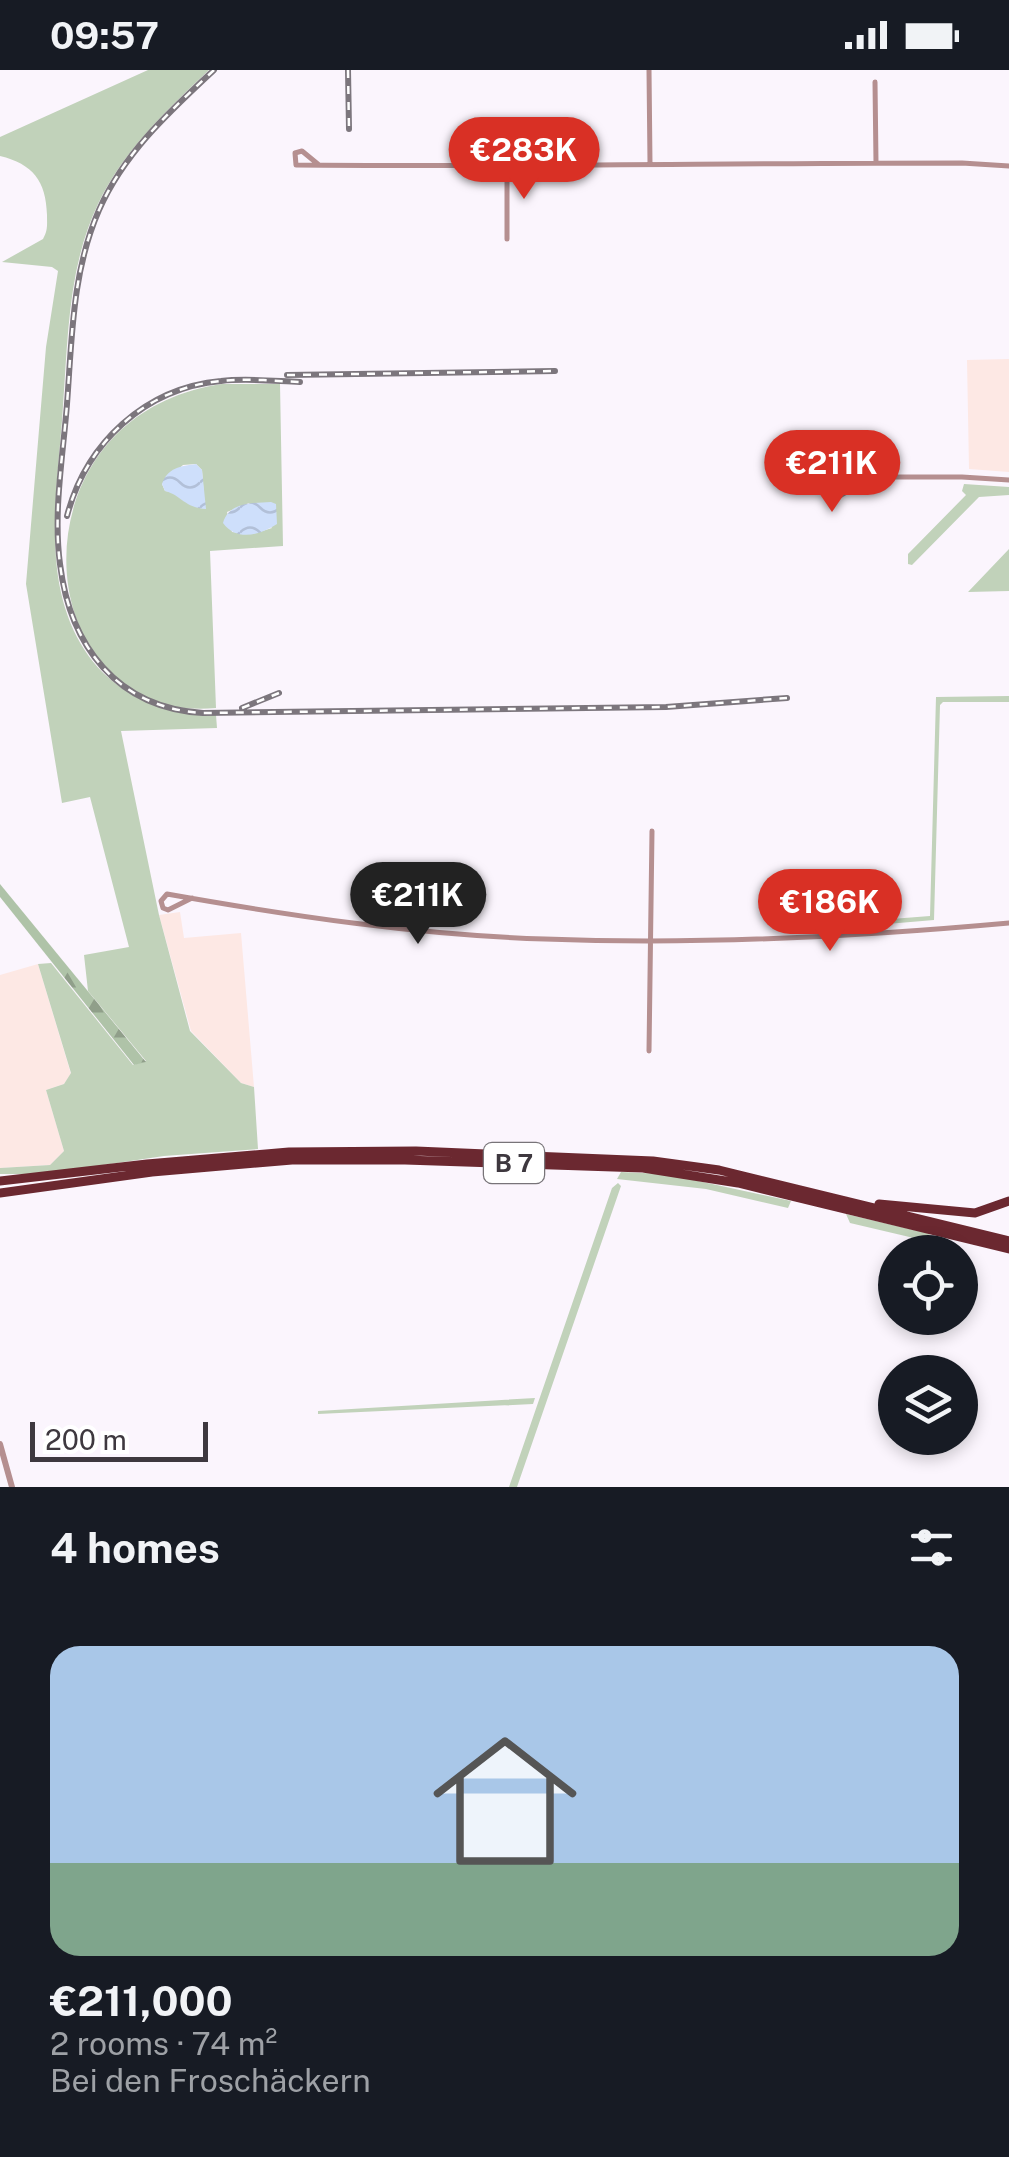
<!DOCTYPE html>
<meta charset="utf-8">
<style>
:root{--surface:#171b24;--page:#20242c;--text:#f1f3f6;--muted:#9ea1a6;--line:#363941;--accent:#d93025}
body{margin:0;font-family:"Public Sans",sans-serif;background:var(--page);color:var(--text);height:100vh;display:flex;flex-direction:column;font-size:38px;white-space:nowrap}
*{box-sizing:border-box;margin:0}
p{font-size:32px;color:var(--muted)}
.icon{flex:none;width:55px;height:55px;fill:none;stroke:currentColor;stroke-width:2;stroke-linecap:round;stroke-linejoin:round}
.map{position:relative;height:1417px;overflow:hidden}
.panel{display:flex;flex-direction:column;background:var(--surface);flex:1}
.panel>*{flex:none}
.buttons{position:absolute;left:878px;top:1165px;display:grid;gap:20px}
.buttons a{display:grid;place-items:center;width:100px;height:100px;border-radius:50%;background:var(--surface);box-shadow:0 5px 15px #0003;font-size:50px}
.scale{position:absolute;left:30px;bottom:25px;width:178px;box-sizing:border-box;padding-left:10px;border:5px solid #3e383f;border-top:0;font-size:28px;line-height:35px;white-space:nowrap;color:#3e383f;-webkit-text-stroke:8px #fff;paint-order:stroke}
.price{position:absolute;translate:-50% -85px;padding:0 22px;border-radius:35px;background:var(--accent);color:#fff;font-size:32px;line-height:65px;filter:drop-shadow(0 2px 5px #0008)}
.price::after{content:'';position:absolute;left:50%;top:60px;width:30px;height:22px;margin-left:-15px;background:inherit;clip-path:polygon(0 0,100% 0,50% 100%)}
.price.current{background:#222;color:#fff}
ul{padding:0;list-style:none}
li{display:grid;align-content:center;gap:20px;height:530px;padding:0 50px}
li+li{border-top:2px solid var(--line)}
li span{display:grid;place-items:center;height:310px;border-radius:30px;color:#555}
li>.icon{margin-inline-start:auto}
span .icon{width:180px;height:180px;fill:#fffc;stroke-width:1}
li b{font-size:42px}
h2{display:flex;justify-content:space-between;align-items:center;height:120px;padding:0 50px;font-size:42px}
.status{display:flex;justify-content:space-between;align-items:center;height:70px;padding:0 50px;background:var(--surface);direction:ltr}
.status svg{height:28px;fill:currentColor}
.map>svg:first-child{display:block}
</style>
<div class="status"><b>09:57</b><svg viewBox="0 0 49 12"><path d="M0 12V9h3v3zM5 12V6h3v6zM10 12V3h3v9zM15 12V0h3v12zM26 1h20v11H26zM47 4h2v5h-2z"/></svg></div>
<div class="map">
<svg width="1009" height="1417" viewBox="0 0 1009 1417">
<defs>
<pattern id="forest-firs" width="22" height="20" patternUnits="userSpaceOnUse" patternTransform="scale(2.5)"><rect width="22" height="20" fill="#afc3a8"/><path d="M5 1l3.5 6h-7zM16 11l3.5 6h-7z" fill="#909f8a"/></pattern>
<pattern id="water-waves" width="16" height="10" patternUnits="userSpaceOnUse" patternTransform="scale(2.5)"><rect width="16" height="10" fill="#cedffb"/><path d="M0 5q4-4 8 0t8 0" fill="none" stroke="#b2c0d8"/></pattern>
</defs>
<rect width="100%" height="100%" fill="#fbf5fd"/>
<!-- commercial -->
<path fill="#fde8e4" d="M1009,289V402L969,399L967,290Z
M180,842L184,868L241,863L254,1017L241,1013L191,961L159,845Z
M38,894L71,1004L64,1014L46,1020L64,1081L50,1095L0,1098V905Z"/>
<!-- grass -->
<path fill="#c1d2ba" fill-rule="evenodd" d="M148,0H209C166,41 124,80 98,134C68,197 68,268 63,336C60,386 52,438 56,488C63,584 120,644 216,645L217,658L121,661L159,845L190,961L241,1013L254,1017L258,1079L164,1086L43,1104H0V1098L50,1095L64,1081L46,1020L64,1014L71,1003L38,894L51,893L133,995L146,991L88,921L84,885L129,877L90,727L62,733L26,514L46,277L58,201L52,197L2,192L43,169C48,160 47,155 47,145C46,111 33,94 0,86V67Z
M222,314H280L283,476L210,481L216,638C28,656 3,346 222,314ZM196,394L202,400L204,427L165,421L162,414L183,395ZM249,433L272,458L252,464L232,462L227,442Z
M964,414L1009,417V425L979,427L912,495L908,494V484L966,425L962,421Z
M1009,479V521L968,522Z
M1009,626V632H943L940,635L934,850L840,858V853L930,846L936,627Z
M621,1102L666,1104L791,1131L788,1138L706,1119L617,1109Z
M618,1113L621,1116L517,1417H509L612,1118Z
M846,1144L931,1164L918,1169L850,1153Z
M535,1328L533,1334L318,1344V1341Z"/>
<!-- forest -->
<path fill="url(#forest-firs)" d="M0,814L146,992L134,995L0,827Z"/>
<!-- water -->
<path fill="url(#water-waves)" d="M196,394L202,400L206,439C185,438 181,425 165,421L162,414C167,398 181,396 196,394Z
M271,432L276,434L277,454C260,465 237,472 223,453C229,432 252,433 271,432Z"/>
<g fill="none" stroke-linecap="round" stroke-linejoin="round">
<!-- minor -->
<path stroke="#b58f90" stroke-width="5" d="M649,0L650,93
M875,12L876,93
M319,95L302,81L295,83L296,95C518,97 740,93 962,93L1009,96
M507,95V169
M819,407H962L1009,410
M826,407V424L836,428L850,420L857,407
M192,828L168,840L163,838L161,831L167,824C291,846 418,865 545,869C700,875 855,867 1009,853
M649,981L652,761"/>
<!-- tertiary -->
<path stroke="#b58f90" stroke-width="6" d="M0,1374L12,1417"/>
<!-- trunk -->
<path stroke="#6b2830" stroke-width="9" d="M0,1111L147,1094L289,1082L416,1081L653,1091L719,1100L1009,1171
M0,1123L152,1102L292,1090H405L643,1098L738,1113L1009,1179
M879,1134L975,1143L1009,1131"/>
<!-- rail casing -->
<g stroke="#7c767d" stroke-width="6">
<path id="rail" d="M214,0C169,42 124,83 99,140C72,202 72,268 67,334C63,386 53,442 60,494C70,576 117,638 203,643L666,637L787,628
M348,0L349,59
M287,305L555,301
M67,446C86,373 145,318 221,311C247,308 274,311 300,312
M242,638L279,623"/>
</g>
<!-- rail -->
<use href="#rail" stroke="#fff" stroke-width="2.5" stroke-dasharray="8" stroke-linecap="butt"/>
</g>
<g text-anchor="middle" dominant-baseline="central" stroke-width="8" stroke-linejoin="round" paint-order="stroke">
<!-- shield labels -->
<rect fill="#fff" stroke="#787479" stroke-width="2.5" x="484" y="1073" width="60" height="40" rx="8"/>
<g font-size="25" font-weight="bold" fill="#3e383f">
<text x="514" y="1093">B 7</text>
</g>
</g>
</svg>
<div class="buttons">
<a><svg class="icon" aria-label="locate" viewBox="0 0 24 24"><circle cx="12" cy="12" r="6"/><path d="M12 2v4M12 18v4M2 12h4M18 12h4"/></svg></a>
<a><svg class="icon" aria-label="layers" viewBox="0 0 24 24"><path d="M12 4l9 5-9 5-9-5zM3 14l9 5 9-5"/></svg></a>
</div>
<div class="scale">200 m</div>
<b class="price" style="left:524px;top:132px">€283K</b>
<b class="price" style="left:832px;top:445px">€211K</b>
<b class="price current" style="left:418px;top:877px">€211K</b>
<b class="price" style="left:830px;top:884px">€186K</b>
</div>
<section class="panel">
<h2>4 homes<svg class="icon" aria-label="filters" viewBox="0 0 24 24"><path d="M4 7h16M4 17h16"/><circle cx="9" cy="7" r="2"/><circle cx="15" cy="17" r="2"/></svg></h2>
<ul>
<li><span style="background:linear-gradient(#a9c7e8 70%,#7fa58c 0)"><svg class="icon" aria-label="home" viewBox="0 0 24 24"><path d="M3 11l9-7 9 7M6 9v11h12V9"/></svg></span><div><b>€211,000</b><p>2 rooms · 74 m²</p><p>Bei den Froschäckern</p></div></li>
</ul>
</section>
